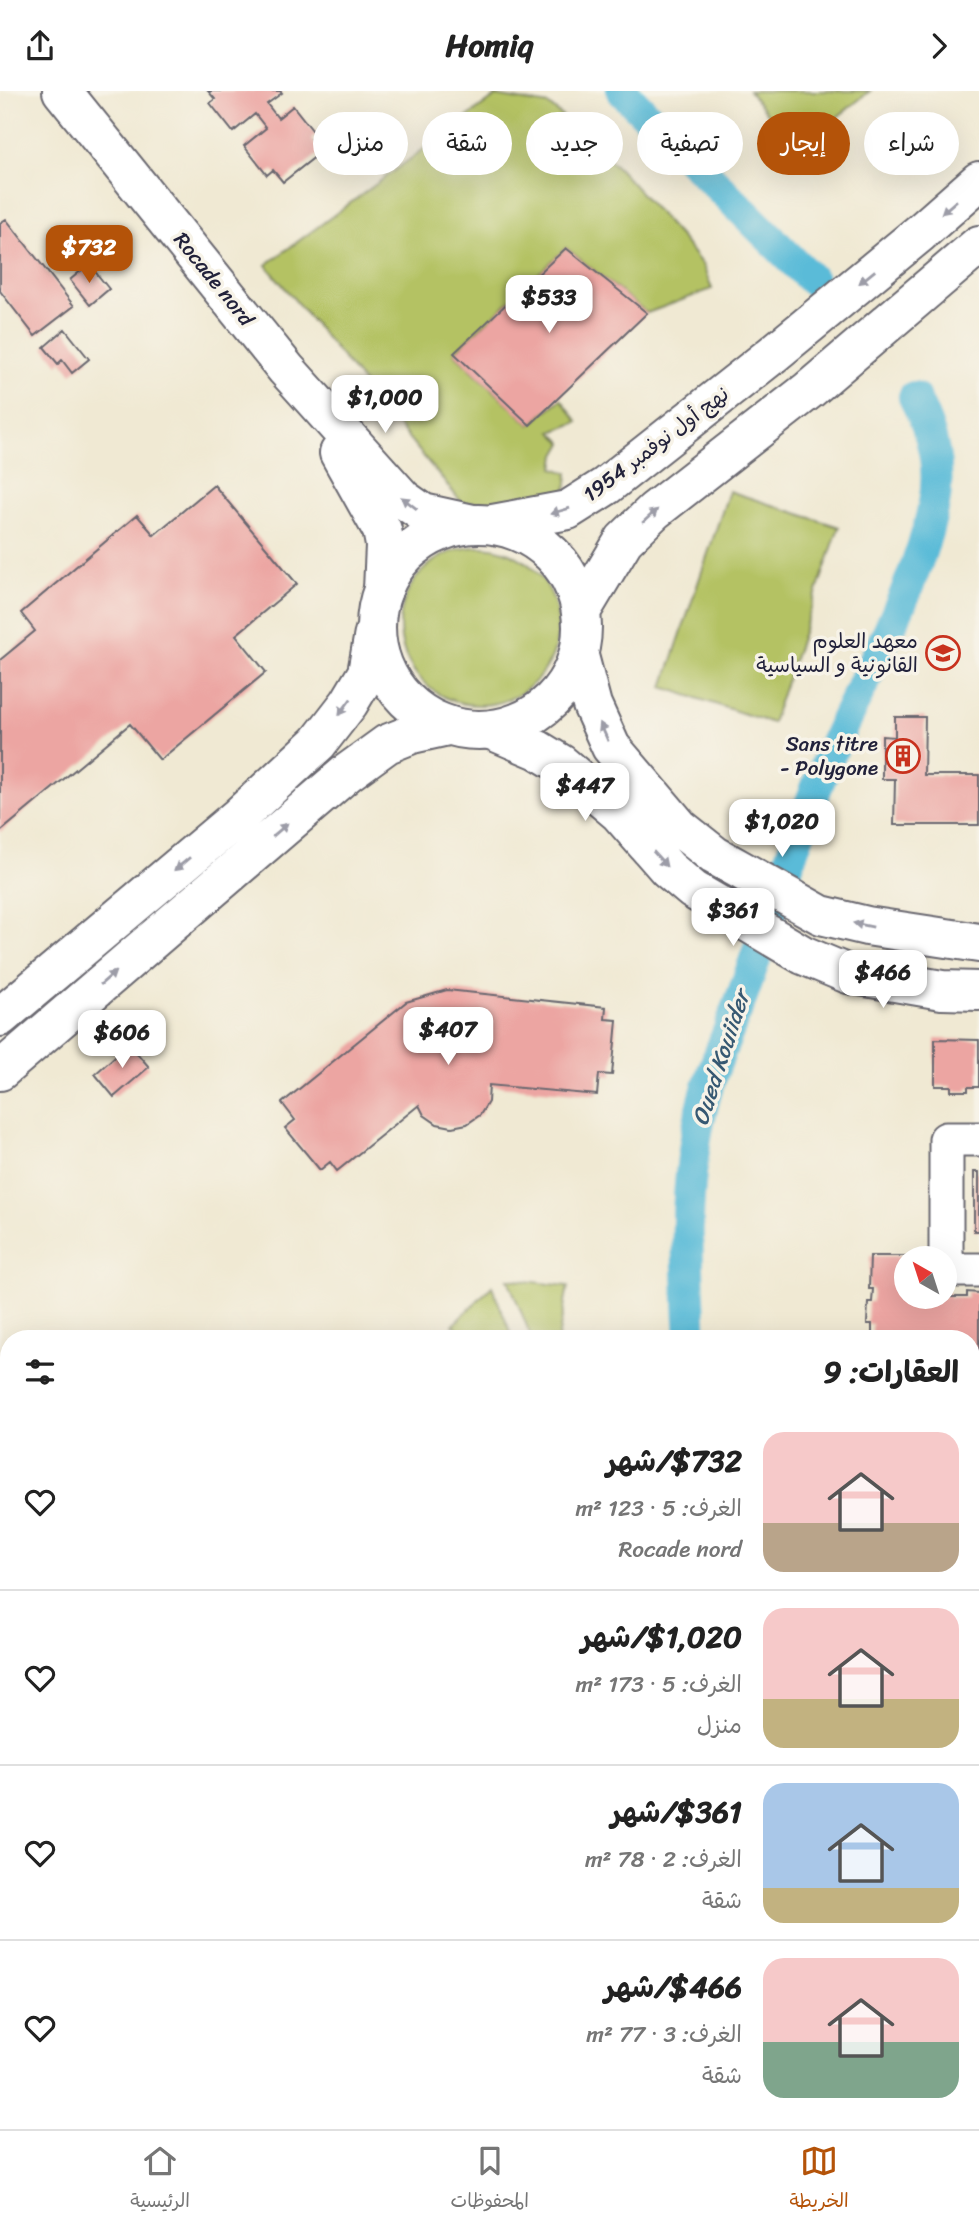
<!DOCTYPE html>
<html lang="ar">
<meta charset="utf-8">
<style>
:root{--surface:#fff;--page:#f6f6f6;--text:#222;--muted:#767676;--line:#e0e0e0;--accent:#b45309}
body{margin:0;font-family:Sriracha,"Playpen Sans Arabic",sans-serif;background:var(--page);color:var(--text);direction:rtl;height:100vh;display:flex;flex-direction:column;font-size:26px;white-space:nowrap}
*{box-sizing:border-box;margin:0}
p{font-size:23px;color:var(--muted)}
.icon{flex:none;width:38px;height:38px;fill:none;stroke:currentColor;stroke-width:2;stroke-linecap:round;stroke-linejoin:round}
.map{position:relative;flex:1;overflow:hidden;direction:ltr}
.side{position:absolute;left:0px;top:1239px;width:980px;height:800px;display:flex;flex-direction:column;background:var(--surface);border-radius:28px 28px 0 0;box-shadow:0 7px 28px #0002;direction:rtl}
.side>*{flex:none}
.top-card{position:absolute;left:21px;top:21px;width:938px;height:63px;direction:rtl;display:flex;gap:14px}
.needle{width:46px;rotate:321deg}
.buttons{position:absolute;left:894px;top:1155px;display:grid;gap:14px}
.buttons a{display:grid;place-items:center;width:63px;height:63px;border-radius:50%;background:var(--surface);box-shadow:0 7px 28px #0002;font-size:35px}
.price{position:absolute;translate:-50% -60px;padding:0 16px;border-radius:14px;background:#fff;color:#222;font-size:23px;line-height:46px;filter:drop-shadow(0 2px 4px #0008)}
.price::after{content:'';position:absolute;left:50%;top:42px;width:21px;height:16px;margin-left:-10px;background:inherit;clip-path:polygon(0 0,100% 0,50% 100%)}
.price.active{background:var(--accent);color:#fff}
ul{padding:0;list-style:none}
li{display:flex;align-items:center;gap:21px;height:175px;padding:0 21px}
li+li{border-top:2px solid var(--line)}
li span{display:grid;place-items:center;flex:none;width:196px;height:140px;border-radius:21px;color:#555}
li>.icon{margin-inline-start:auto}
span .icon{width:84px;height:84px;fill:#fffc;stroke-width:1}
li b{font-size:30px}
h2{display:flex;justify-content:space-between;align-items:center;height:84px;padding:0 21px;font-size:30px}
.chip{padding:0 24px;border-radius:32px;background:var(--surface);box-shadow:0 7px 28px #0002;font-size:24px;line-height:63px}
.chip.active{background:var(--accent);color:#fff}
header{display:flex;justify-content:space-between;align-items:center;height:91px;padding:0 21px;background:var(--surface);font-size:32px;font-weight:700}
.tab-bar{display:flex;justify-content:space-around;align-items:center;height:98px;border-top:2px solid var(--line);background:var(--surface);font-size:19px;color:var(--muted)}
.tab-bar a{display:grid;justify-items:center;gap:4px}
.tab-bar .active{color:var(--accent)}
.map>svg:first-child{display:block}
</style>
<header><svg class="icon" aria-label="forward" viewBox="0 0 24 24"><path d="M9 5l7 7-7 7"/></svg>Homiq<svg class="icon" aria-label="share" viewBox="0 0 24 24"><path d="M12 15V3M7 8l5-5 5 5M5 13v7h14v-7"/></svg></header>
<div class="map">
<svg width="979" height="2038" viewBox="0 0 979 2038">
<rect width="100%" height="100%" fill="#f7f3e8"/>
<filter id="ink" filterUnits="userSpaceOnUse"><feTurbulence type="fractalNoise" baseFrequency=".0143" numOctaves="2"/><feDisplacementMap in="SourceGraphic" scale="14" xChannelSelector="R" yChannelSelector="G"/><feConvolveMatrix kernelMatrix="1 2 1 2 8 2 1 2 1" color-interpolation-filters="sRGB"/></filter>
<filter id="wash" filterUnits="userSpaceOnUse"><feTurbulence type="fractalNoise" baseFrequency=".00686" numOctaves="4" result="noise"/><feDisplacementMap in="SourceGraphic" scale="28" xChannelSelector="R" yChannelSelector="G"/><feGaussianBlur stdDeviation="1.57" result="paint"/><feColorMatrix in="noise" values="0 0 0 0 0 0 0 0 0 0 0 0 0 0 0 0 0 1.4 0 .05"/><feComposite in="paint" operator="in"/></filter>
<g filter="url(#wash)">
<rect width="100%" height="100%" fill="#f0e9d3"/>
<!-- green -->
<path fill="#b4c264" stroke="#6b7250" stroke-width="2" d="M749,0H870L796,59Z
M496,5L549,14L584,44L621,80L682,148L703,175L712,198L647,222L566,157L454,262L530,334L561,308L578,331L552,341L563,352L556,364L554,377L568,382L565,411L519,409L462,412L266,174Z
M729,400L839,436L772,632L663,596Z
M400 535a79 79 0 1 1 158 0a79 79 0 1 1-158 0Z
M508,1188L568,1195L558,1248H532Z
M492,1195L513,1248H470L453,1234Z"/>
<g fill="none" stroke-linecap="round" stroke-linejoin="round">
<!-- canal -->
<path stroke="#5abbd8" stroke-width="32" d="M622,0L812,189
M691,1248C686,1163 683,1078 708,995C719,960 735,926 747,891C776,809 802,727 837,647C871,573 915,498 933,418C942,377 933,342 914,306
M747,2030L748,2038"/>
</g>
<g id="blocks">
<!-- building -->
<path fill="#eca5a2" d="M208,0H280L282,2L267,13L278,27L293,15L316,44L311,48L321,61L283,91L273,79L267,84L244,55L266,37L255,23L233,41L210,12L215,8Z
M6,128L74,215L35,245L0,200V132Z
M566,157L647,222L530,334L454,262Z
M89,173L109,198L90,214L70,189Z
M65,238L89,268L72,282L62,269L58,273L44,256Z
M214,394L297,493L236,544L266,581L160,669L130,633L0,741V569L35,540L21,522L137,424L154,444Z
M895,626H925L924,684H979V734H894L895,688H882V645L895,646Z
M447,899L606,916L605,928L617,929L612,984L599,983L597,1004L489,994L488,1011L480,1024L467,1033L452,1036L437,1033L424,1024L419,1014L337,1080L330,1071L320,1079L285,1037L295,1029L282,1012L406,911Z
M935,948L979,949V996H968V1000H951V995H935Z
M129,953L149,976L114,1006L95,983Z
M974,1081H979V1140H974Z
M870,1165H906V1206H945V1202H950V1206H967V1201L979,1202V1263H971V1248H872V1233H867L868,1211H872L873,1198H869Z
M971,1333H979V1384H971Z
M977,1513L979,1572L971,1578V1517Z
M979,1769V1818L971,1808V1784L976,1780L972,1775Z"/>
</g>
</g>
<g filter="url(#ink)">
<use href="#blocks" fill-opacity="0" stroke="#6a6870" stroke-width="2"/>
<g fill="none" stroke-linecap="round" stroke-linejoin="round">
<!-- minor casing -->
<g stroke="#6a6870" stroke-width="37">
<path id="minor" d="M979,1048H946V1179H979
M971,1302H979"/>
</g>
<!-- tertiary casing -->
<g stroke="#6a6870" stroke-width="42">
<path id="tertiary" d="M971,1636L979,1631
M971,1698L979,1692
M971,1876H979
M971,1982L979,1992"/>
</g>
<!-- secondary casing -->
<g stroke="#6a6870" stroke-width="42">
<path id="secondary" d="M62,0L286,278L403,408L423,422L473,433
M339,362L382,439L385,454L383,499
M579,565L592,614L611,656L680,737L714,764L821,824L867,835L979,852
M491,639L538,659L561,673L619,722L668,778L693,799L803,864L848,883L942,899L979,900"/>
</g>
<!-- primary casing -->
<g stroke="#6a6870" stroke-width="42">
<path id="primary" d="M493,433L568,419L606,395L772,264L920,142L979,90
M376 536a103 103 0 1 1 206 0a103 103 0 1 1-206 0Z
M582,519L624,449L654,420L809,299L979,154
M0,926L239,725L318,652L349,612L367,582L374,542
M0,980L347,682L387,653L412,643L448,635"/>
</g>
<!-- minor -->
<use href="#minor" stroke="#fff" stroke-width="33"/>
<!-- tertiary -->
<use href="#tertiary" stroke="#fff" stroke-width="38"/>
<!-- secondary -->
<use href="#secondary" stroke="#fff" stroke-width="38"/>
<!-- primary -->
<use href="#primary" stroke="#fff" stroke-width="38"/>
</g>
<!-- one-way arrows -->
<defs><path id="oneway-solid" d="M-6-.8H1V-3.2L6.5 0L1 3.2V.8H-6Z" transform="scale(1.75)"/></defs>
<g fill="#9c9ca7">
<use href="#oneway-solid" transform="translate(949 116) rotate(139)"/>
<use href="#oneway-solid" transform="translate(867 186) rotate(141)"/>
<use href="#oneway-solid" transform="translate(409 412) rotate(-143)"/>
<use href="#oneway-solid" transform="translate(560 420) rotate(164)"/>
<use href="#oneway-solid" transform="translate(650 425) rotate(-42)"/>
<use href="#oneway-solid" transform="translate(345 616) rotate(126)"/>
<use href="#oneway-solid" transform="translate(604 641) rotate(-114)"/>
<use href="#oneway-solid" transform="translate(280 739) rotate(-41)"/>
<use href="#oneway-solid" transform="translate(660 768) rotate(48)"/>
<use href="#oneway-solid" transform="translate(182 773) rotate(140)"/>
<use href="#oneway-solid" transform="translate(863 834) rotate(-168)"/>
<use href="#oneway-solid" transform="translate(108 887) rotate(-41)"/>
</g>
</g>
<!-- icons -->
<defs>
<g id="university-ring" transform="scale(1.75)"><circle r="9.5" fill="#f7f3e8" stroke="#c8321e" stroke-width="1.5"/><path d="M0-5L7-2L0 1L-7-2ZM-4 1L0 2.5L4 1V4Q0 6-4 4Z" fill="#c8321e"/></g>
<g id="building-ring" transform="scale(1.75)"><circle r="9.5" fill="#f7f3e8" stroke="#c8321e" stroke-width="1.5"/><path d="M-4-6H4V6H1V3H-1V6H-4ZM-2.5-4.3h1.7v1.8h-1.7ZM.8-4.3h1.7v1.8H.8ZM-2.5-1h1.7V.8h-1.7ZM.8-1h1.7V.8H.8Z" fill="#c8321e"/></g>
</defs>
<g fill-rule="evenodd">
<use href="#university-ring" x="943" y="562"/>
<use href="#building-ring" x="903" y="665"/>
</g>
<g text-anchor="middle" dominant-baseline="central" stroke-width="7" stroke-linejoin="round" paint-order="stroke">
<!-- street labels -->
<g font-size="21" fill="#22223b" stroke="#f7f3e8">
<text transform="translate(214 188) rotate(51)">Rocade nord</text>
<text transform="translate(656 353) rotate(-37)">نهج أول نوفمبر 1954</text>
</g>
<!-- poi labels -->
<g font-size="21" fill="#22223b" stroke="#f7f3e8" text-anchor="end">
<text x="918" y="550">معهد العلوم<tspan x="918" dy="24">القانونية و السياسية</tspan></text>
<text x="878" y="653">Sans titre<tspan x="878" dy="24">- Polygone</tspan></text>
</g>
<!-- water labels -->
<g font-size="23" font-style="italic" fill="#365872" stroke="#f7f3e8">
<text transform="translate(721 967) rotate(-72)">Oued Kouiider</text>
</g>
</g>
</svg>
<div class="buttons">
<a><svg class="needle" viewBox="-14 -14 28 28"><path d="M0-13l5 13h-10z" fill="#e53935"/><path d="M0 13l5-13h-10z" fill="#767676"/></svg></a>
</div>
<b class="price active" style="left:89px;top:194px">$732</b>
<b class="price" style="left:549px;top:244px">$533</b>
<b class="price" style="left:385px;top:344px">$1,000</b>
<b class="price" style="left:585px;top:732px">$447</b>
<b class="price" style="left:782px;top:768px">$1,020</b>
<b class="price" style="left:733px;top:857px">$361</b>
<b class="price" style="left:883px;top:919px">$466</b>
<b class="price" style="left:448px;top:976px">$407</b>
<b class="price" style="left:122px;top:979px">$606</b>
<div class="top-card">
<a class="chip">شراء</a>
<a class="chip active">إيجار</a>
<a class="chip">تصفية</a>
<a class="chip">جديد</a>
<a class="chip">شقة</a>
<a class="chip">منزل</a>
</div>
<section class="side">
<h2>العقارات: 9<svg class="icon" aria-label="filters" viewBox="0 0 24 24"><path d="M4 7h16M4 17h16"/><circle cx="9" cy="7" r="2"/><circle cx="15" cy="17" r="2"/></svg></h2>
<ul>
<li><span style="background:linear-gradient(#f6c9c9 65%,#b9a48a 0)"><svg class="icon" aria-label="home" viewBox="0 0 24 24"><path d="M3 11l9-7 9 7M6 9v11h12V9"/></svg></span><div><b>$732/شهر</b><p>الغرف: 5 · 123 m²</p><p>Rocade nord</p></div><svg class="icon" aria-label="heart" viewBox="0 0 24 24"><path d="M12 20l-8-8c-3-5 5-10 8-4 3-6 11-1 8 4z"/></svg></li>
<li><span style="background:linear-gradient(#f6c9c9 65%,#c2b280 0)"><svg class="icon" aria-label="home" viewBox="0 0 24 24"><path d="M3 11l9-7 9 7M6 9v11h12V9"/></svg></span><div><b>$1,020/شهر</b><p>الغرف: 5 · 173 m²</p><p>منزل</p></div><svg class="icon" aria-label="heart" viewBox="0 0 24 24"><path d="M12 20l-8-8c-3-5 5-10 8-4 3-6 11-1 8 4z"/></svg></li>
<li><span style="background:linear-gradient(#a9c7e8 75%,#c2b280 0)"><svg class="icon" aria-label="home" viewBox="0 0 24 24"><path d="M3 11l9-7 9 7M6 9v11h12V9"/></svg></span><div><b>$361/شهر</b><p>الغرف: 2 · 78 m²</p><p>شقة</p></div><svg class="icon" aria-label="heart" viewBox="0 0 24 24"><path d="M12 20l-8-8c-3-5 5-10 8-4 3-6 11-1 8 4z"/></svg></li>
<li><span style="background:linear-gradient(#f6c9c9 60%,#7fa58c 0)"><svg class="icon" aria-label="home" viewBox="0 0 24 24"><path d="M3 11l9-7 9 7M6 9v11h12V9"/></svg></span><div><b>$466/شهر</b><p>الغرف: 3 · 77 m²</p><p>شقة</p></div><svg class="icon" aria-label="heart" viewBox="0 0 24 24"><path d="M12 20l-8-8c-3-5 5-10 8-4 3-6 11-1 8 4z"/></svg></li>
</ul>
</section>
</div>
<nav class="tab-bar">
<a class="active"><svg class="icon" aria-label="map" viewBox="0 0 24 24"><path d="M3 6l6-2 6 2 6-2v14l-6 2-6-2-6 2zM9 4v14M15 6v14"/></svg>الخريطة</a>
<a><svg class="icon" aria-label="saved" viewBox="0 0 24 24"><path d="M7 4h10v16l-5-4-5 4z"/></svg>المحفوظات</a>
<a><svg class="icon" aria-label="home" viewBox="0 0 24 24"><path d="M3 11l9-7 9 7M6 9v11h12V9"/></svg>الرئيسية</a>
</nav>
